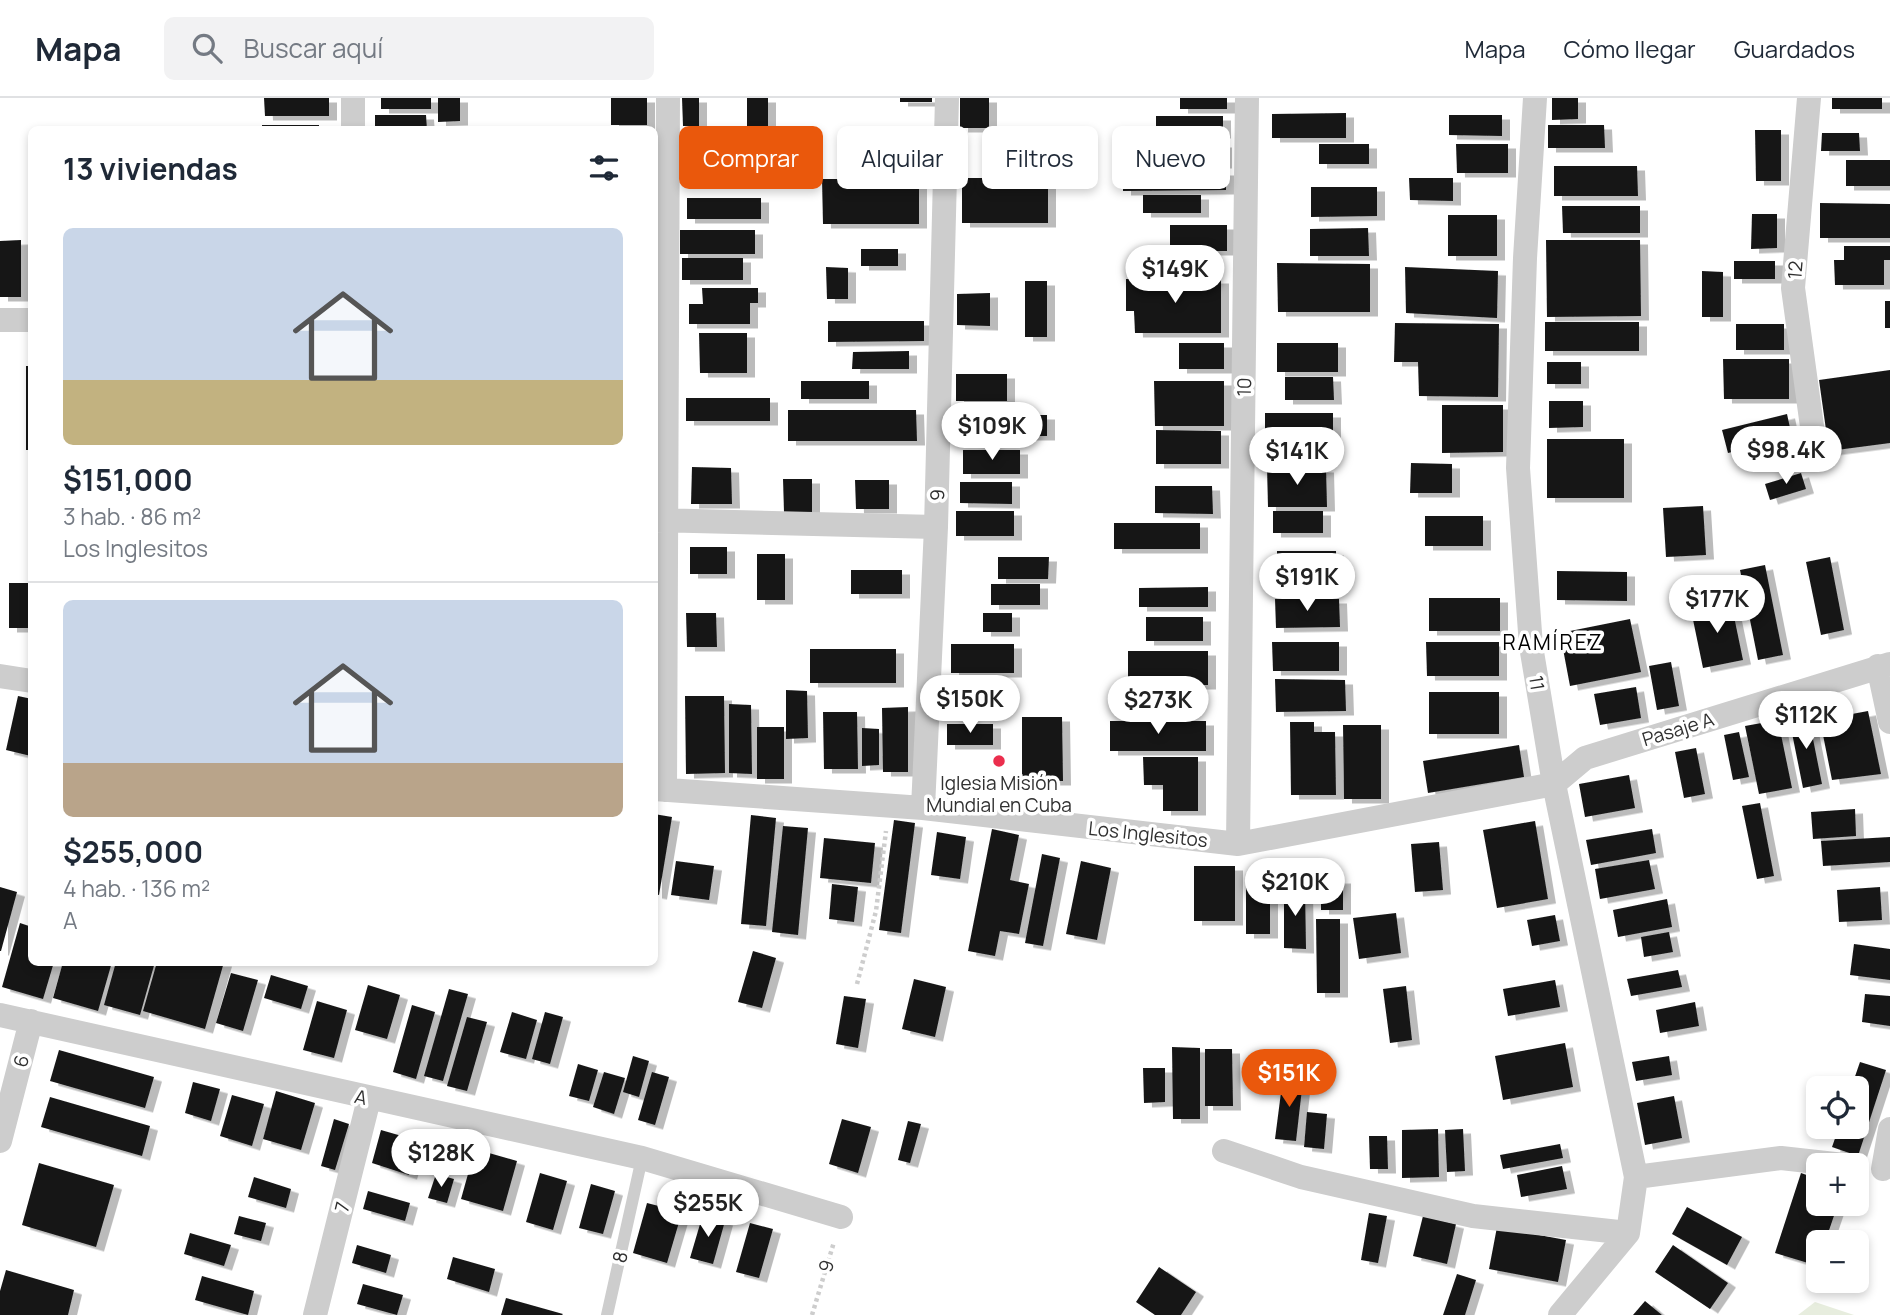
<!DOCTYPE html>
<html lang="es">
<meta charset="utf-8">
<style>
:root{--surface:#fff;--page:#f2f2f3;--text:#1f2937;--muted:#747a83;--line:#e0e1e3;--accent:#ea580c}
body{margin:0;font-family:Manrope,sans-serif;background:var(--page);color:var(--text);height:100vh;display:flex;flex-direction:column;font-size:26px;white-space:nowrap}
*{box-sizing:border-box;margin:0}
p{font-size:23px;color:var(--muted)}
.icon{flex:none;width:38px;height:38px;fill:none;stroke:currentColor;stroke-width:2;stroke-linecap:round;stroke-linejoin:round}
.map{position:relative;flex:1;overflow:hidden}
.side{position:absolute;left:28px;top:28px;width:630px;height:840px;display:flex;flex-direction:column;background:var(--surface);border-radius:10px;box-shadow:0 4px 10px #0003}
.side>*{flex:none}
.guide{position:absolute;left:679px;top:28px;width:665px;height:63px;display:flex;gap:14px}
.buttons{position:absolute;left:1806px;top:978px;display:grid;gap:14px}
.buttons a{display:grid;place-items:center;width:63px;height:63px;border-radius:10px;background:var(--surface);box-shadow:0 4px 10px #0003;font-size:35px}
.price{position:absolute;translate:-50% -60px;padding:0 16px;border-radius:24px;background:#fff;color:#222;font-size:23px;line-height:46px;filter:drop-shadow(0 2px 4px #0008)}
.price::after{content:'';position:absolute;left:50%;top:42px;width:21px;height:16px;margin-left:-10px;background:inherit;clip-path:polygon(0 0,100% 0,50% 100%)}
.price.current{background:var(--accent);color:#fff}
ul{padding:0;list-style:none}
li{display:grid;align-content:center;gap:14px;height:371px;padding:0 35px}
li+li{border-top:2px solid var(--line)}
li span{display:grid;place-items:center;height:217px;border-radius:10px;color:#555}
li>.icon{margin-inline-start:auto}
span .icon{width:126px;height:126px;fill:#fffc;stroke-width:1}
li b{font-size:30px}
h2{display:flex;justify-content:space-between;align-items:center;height:84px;padding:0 35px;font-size:30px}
.pill{padding:0 24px;border-radius:10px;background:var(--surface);box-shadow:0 4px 10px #0003;font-size:24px;line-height:63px}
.pill.current{background:var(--accent);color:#fff}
header{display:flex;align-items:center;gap:42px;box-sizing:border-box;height:98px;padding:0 35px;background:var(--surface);border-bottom:2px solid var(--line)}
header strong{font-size:33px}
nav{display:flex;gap:38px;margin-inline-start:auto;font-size:24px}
.search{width:490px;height:63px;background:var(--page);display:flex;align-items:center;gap:18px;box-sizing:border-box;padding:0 24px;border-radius:10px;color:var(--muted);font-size:26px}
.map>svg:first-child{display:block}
</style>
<header>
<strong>Mapa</strong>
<div class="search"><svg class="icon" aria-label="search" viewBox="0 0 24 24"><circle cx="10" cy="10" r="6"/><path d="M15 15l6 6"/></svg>Buscar aquí</div>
<nav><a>Mapa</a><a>Cómo llegar</a><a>Guardados</a></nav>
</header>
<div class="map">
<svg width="1890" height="1217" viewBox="0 0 1890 1217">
<defs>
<filter id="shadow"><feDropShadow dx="8" dy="4.5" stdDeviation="0" flood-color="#0004"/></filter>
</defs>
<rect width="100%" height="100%" fill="#fff"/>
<!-- green -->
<path fill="#e7edde" d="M1815,1204L1854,1217H1798Z"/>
<!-- building -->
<path fill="#171717" filter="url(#shadow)" d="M264,0H329V18H265Z
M381,0H431V11H381Z
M438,0H460V23L438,24Z
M611,0H647V27H611Z
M682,0H699V28H683Z
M747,0H768V30H747Z
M900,0H932V4H900Z
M960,0H989V30H960Z
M1180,0H1227V11H1180Z
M1552,0H1578V21L1552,22Z
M1832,0H1882V11H1832Z
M1346,15V40H1272V16Z
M375,17H426L427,32H375Z
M1449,17H1502V38L1449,37Z
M1156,18H1223V36H1156Z
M262,27H319V32H262Z
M1548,27H1604L1605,50H1548Z
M696,30H735V51H696Z
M1755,32H1781V83H1756Z
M1822,35H1859L1860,53H1821Z
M844,38H919V62L844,61Z
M1172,45H1224V66H1173Z
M1319,46H1369V66H1319Z
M1456,46H1508V75H1457Z
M992,50H1048V72H993Z
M686,60H766V80H686Z
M1846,62H1890V88H1846Z
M1554,68H1637L1638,98H1554Z
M1123,73H1226V92L1123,93Z
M962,80H1048V125H962Z
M1409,80H1453V103L1410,102Z
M822,81H919V126H823Z
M1311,89H1377V118L1311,119Z
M1143,97H1201V115H1143Z
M687,100H761V121H687Z
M1820,105L1890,106V140H1820Z
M1562,108H1640V135H1563Z
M1752,116H1777V150L1751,151Z
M1448,117H1497V158H1448Z
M1170,127H1227V153H1170Z
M1368,130L1369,158H1310V131Z
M680,132H755V156H680Z
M21,142V199H0V143Z
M1546,142H1640L1641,218L1547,219Z
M1844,148H1890V162H1884V187H1835L1834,162H1844Z
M861,151H898V168H861Z
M682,160H743V182H682Z
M1734,163H1775V181H1734Z
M1277,165L1370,166V214H1278Z
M826,169L848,170V201H827Z
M1405,169L1498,173L1497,220L1406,215Z
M1702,173L1723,174V219H1702Z
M1126,181H1221V235H1135L1134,213H1126Z
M1025,183H1047V239H1025Z
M702,190H758V205H750V226H689V206H703Z
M990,195V228L957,227V196Z
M1885,203H1890V230H1885Z
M828,223H924V243L828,244Z
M1545,224H1639V253H1545Z
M1395,225L1499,226L1498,299L1419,298L1418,264H1394Z
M1736,226H1784V252H1736Z
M699,235H747V275H700Z
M1179,245H1224V271H1179Z
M1277,245H1338V274H1277Z
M909,253V271H852L853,254Z
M1723,261H1789V301H1724Z
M1547,264H1581V286H1547Z
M26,268H32V352H26Z
M1890,272V345L1829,353L1819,282Z
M956,276H1007V303H956Z
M1285,279H1333L1334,302H1285Z
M801,283H869V301H801Z
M1154,283H1224V328H1155Z
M686,300H770V323H686Z
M1549,303H1583V329L1549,330Z
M1442,307H1503V354L1442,355Z
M788,312H916L917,343H788Z
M1265,315H1333V349H1265Z
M1787,316L1792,339L1728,355L1722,332Z
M962,317H1047V338H963Z
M1156,332L1221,333V366H1156Z
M1547,341H1624V400H1547Z
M963,352H1020V376H963Z
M1411,365L1452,366V395H1410Z
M692,369L731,370L732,406H691Z
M1267,369L1326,370L1327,409H1268Z
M1801,375L1806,391L1770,402L1765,386Z
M783,381H812V414H784Z
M855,382H889V411H856Z
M960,384H1012V406L960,405Z
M1155,388H1212L1213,416L1155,415Z
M1703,408L1706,457L1666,459L1663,410Z
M956,413H1014V438H956Z
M1273,413H1323V435H1273Z
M1425,418H1483V448H1425Z
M1114,425H1200V451H1114Z
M690,449H727V476H690Z
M1277,453H1336L1337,488H1277Z
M757,456H785V502H757Z
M998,459H1049L1048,481H998Z
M1830,459L1844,532L1821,537L1806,464Z
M1765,467L1783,557L1758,562L1740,472Z
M851,472H902V496H851Z
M1557,473L1627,474V503L1557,502Z
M9,485H32V530H9Z
M991,486H1040V507H991Z
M1208,489V509H1139V490Z
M1429,500H1500V533H1429Z
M1275,501H1339L1340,529L1276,530Z
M1731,504L1743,562L1703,570L1691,512Z
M686,515H716L717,549H687Z
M983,515H1012V534H983Z
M1146,519H1203V543H1146Z
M1630,521L1641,574L1570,588L1560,535Z
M1272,544H1339V573H1273Z
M1426,544H1499V578H1427Z
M951,546H1014V575H951Z
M810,551H896V585H810Z
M1128,553H1208V587H1128Z
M1671,564L1679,608L1657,612L1649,568Z
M1275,581L1345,582L1346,613L1276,614Z
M993,584V603H941L940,585Z
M1636,589L1641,620L1600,627L1594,596Z
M786,592L807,593L808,640L786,641Z
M1429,594H1499V636H1429Z
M18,598L32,601L31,658L6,652Z
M685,598H724L725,675L686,676Z
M729,606L751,607L752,676L729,675Z
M908,609V674H883L882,610Z
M1868,613L1881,676L1832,682L1820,622Z
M823,614H857L858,671H824Z
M1808,616L1822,686L1803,690L1789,620Z
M1022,619H1062L1063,683H1022Z
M1778,622L1792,690L1759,696L1745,628Z
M1110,623H1206V653H1110Z
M1290,624H1314V634H1335L1336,697H1291Z
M947,626H993V647H947Z
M1343,627H1381V701H1344Z
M757,629H784V681H757Z
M862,630L879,631V667L862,668Z
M1739,634L1749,679L1733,682L1724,637Z
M1519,647L1524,679L1428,695L1423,663Z
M1696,650L1705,696L1684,700L1675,654Z
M1143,659H1198V713H1163V687H1144Z
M1629,677L1635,710L1585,719L1579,686Z
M1760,705L1774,778L1757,781L1742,708Z
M1855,711L1856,738L1813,741L1811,714Z
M654,716L672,719L659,797L654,796Z
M751,717L776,720L766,828L741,826Z
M894,722L915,725L901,835L879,832Z
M1535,723L1548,801L1497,810L1483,732Z
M783,728L808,730L798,837L772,834Z
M992,731L1019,737L1010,782L1029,786L1019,836L1000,833L995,858L968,853Z
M1652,731L1656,755L1591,767L1586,742Z
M937,734L966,739L960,781L931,777Z
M1890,739V764L1823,768L1821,743Z
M824,740L875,745L871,785L820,780Z
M1439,744L1443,792L1415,794L1411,746Z
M1042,756L1060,760L1043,848L1025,845Z
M1649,762L1655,791L1600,801L1595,771Z
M676,763L714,768L709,802L671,797Z
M1081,763L1111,770L1097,842L1066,836Z
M1194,768H1235V823H1194Z
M1246,777H1270V836H1246Z
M1343,781V812H1321V782Z
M832,786L858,789L854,824L829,821Z
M0,789L17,794L1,853H0Z
M1880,789L1882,822L1839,824L1837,792Z
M1284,790H1305L1306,851L1284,850Z
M1667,801L1672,829L1618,839L1613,812Z
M1396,815L1401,855L1359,861L1353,820Z
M1555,817L1560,843L1532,848L1527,822Z
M1316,821H1340V895H1317Z
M20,825L32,829V864H54L43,901L2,889Z
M1669,834L1673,854L1644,859L1641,839Z
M1854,846L1890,851V882L1850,877Z
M753,853L776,860L762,910L738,904Z
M63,864H112L98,913L53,900Z
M116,864H155L140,917L104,907Z
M157,864H224L205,931L143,913Z
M1678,872L1682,889L1631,898L1627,881Z
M231,875L258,882L243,933L216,925Z
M271,877L308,888L301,911L264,900Z
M914,881L946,889L935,939L902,931Z
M1555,882L1560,909L1508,918L1503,891Z
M368,887L400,897L387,941L355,932Z
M1406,888L1412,942L1390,945L1383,891Z
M449,891L468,896L443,983L424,978Z
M1865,896L1890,898V928L1862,924Z
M844,898L866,901L858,950L836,946Z
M317,903L347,912L334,960L303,952Z
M1695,904L1699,928L1660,935L1656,912Z
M412,907L435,914L416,981L393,974Z
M512,914L537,922L526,961L500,954Z
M545,914L563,919L550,966L532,961Z
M467,919L487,924L467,993L447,988Z
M1565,945L1573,989L1503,1002L1495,958Z
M1172,949L1200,950V1021H1173Z
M1205,951H1232L1233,1008H1205Z
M59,952L154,979L145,1010L50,983Z
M633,958L649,963L639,999L623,994Z
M1669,958L1672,977L1636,983L1632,964Z
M1860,964L1886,972L1858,1058L1832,1049L1839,1029H1857V990H1851Z
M578,966L598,972L589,1003L569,998Z
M1143,970H1165V1004L1144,1005Z
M604,974L625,980L614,1016L593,1009Z
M652,974L669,979L655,1027L638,1022Z
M1283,979L1303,982L1296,1043L1275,1041Z
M193,984L220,991L211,1023L185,1015Z
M276,993L315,1005L301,1052L263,1041Z
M232,997L264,1006L252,1048L220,1038Z
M1674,998L1682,1040L1645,1047L1637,1005Z
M50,999L150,1028L142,1058L41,1029Z
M1307,1014L1327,1016L1324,1051L1304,1049Z
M334,1021L349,1026L335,1072L321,1068Z
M842,1021L871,1029L858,1075L829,1066Z
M908,1023L921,1026L910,1065L898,1062Z
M1438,1031L1439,1079L1402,1080V1032Z
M1463,1031L1465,1073L1447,1074L1445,1032Z
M381,1032L419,1043L409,1077L372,1065Z
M1369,1038H1387L1388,1071H1370Z
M1560,1046L1563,1060L1503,1071L1500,1057Z
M475,1051L517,1063L503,1113L461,1101Z
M39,1065L114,1087L96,1149L22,1127Z
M1562,1068L1567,1091L1521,1099L1517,1077Z
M540,1075L567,1083L553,1132L526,1124Z
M1801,1075L1818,1081V1106H1838L1825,1144H1818V1168L1775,1155Z
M436,1076L454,1081L447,1105L428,1100Z
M254,1079L291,1091L286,1110L248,1099Z
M591,1086L615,1093L603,1136L579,1130Z
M368,1093L410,1105L405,1123L363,1111Z
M647,1105L682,1114L667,1165L633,1155Z
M1687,1109L1742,1139L1727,1167L1672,1136Z
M1369,1115L1387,1118L1378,1165L1361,1162Z
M703,1116L725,1123L713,1166L690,1160Z
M239,1118L266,1125L261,1143L234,1136Z
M1423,1118L1456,1126L1447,1166L1413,1158Z
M750,1125L773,1131L759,1180L736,1174Z
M1497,1129L1566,1142L1558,1184L1489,1171Z
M190,1135L231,1147L224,1168L184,1156Z
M357,1147L391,1157L386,1175L352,1165Z
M1673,1147L1728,1185L1710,1211L1655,1174Z
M453,1159L495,1171L489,1194L447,1181Z
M1159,1169L1196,1194L1181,1217H1155L1136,1204Z
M6,1172L74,1192L68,1217H0V1193Z
M1457,1176L1476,1182L1465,1217H1443Z
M202,1178L254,1193L248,1217L195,1202Z
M363,1186L403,1197L397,1217L357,1206Z
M506,1200L563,1216L562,1217H501Z
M1645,1203L1662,1217H1633Z"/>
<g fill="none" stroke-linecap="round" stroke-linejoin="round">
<!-- path -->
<path stroke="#cdcdcd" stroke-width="4.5" stroke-dasharray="3.5 3.5" stroke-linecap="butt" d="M857,886L876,813L886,733
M812,1217L834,1144"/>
<!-- service -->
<path stroke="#cdcdcd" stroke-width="12" d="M607,1217L642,1060"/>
<!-- minor -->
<path stroke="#cdcdcd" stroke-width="24" d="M1535,0L1525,160L1518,370L1531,548L1554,686L1636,1079L1628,1135L1560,1217
M1809,0L1793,190L1814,343
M353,32V0
M0,222H32
M654,422L936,429
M1878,568L1890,624
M0,578L32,583
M654,691L923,710L1238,746L1554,686L1585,660L1890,566
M665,692L668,0
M923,710L936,429L947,0
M1238,746L1247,0
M0,917L642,1060L841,1119
M0,1043L31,923
M1224,1053L1301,1079L1473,1118L1628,1135
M1883,1071L1890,1031
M1636,1079L1781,1060L1853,1068
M315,1217L369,1001"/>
</g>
<!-- markers -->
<circle fill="#eb2e4d" stroke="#fff" stroke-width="2.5" cx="999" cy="663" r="7"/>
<g text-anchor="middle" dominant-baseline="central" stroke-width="7" stroke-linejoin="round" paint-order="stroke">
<!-- street labels -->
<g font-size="19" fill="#303030" stroke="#fff">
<text transform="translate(1795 172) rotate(-85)">12</text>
<text transform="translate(1244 289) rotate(-89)">10</text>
<text transform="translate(937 397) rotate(-89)">9</text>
<text transform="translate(1537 585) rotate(81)">11</text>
<text transform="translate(1678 631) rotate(-17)">Pasaje A</text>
<text transform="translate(1148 736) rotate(6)">Los Inglesitos</text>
<text transform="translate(21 963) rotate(-75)">6</text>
<text transform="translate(361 999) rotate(13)">A</text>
<text transform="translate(342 1109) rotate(-76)">7</text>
<text transform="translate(620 1159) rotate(-77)">8</text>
<text transform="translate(826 1168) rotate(-73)">9</text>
</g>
<!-- poi labels -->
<g font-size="19" fill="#303030" stroke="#fff">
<text x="999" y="685">Iglesia Misión<tspan x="999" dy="22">Mundial en Cuba</tspan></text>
</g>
<!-- neighbourhood labels -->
<g font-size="21" letter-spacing="2" fill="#000" stroke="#fff">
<text x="1553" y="544">RAMÍREZ</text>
</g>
</g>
</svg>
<div class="buttons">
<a><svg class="icon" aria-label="locate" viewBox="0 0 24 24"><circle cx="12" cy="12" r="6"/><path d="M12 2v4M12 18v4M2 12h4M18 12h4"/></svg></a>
<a>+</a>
<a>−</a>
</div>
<b class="price" style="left:1175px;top:207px">$149K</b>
<b class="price" style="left:992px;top:364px">$109K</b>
<b class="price" style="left:1786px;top:388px">$98.4K</b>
<b class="price" style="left:1297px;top:389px">$141K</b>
<b class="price" style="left:1307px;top:515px">$191K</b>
<b class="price" style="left:1717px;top:537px">$177K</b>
<b class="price" style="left:970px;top:637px">$150K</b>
<b class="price" style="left:1158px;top:638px">$273K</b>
<b class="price" style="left:1806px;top:653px">$112K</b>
<b class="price" style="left:1295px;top:820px">$210K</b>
<b class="price current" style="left:1289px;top:1011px">$151K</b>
<b class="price" style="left:441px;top:1091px">$128K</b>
<b class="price" style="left:708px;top:1141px">$255K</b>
<div class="guide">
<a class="pill current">Comprar</a>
<a class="pill">Alquilar</a>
<a class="pill">Filtros</a>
<a class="pill">Nuevo</a>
</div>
<section class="side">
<h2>13 viviendas<svg class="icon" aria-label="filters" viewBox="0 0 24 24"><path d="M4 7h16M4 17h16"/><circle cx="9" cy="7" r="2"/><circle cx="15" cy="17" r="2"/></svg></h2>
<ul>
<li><span style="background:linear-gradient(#c9d6e8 70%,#c2b280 0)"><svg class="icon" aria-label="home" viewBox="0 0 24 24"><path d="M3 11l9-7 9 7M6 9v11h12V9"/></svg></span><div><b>$151,000</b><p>3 hab. · 86 m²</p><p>Los Inglesitos</p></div></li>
<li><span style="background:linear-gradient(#c9d6e8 75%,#b9a48a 0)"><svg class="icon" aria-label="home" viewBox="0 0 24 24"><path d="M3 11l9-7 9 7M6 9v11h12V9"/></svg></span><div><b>$255,000</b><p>4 hab. · 136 m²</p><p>A</p></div></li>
</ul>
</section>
</div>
